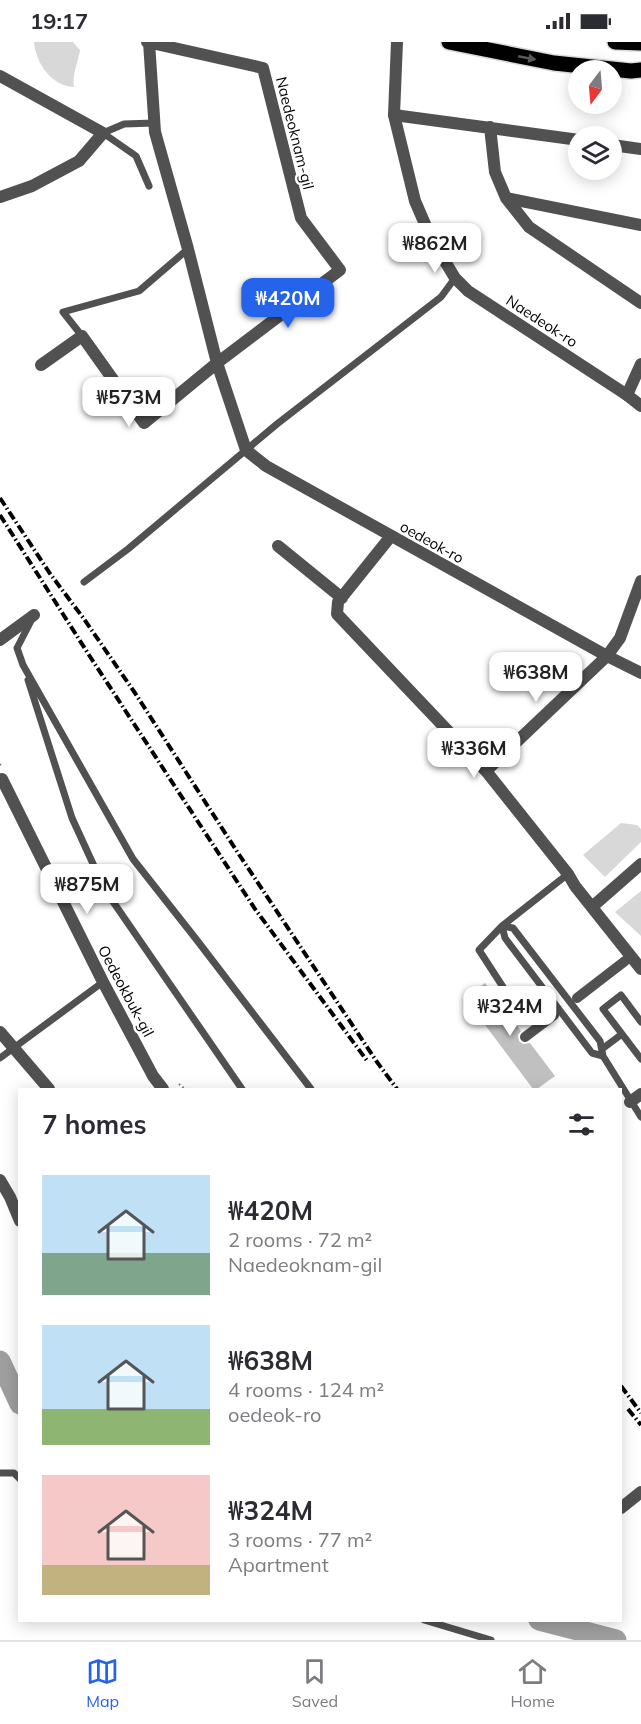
<!DOCTYPE html>
<meta charset="utf-8">
<style>
:root{--surface:#fff;--page:#f2f2f3;--text:#2b2b33;--muted:#7c7c81;--line:#e1e1e2;--accent:#2563eb}
body{margin:0;font-family:Mulish,sans-serif;background:var(--page);color:var(--text);height:100vh;display:flex;flex-direction:column;font-size:22px;white-space:nowrap}
*{box-sizing:border-box;margin:0}
p{font-size:20px;color:var(--muted)}
.icon{flex:none;width:33px;height:33px;fill:none;stroke:currentColor;stroke-width:2;stroke-linecap:round;stroke-linejoin:round}
.map{position:relative;flex:1;overflow:hidden}
.drawer{position:absolute;left:18px;top:1046px;width:604px;height:534px;display:flex;flex-direction:column;background:var(--surface);border-radius:0px;box-shadow:0 3px 15px #0003}
.drawer>*{flex:none}
.needle{width:39px;rotate:196deg}
.tools{position:absolute;left:568px;top:18px;display:grid;gap:12px}
.tools a{display:grid;place-items:center;width:54px;height:54px;border-radius:50%;background:var(--surface);box-shadow:0 3px 15px #0003;font-size:30px}
.price{position:absolute;translate:-50% -51px;padding:0 14px;border-radius:12px;background:#fff;color:#222;font-size:20px;line-height:39px;filter:drop-shadow(0 2px 3px #0008)}
.price::after{content:'';position:absolute;left:50%;top:36px;width:18px;height:14px;margin-left:-9px;background:inherit;clip-path:polygon(0 0,100% 0,50% 100%)}
.price.selected{background:var(--accent);color:#fff}
ul{padding:0;list-style:none}
li{display:flex;align-items:center;gap:18px;height:150px;padding:0 24px}
li span{display:grid;place-items:center;flex:none;width:168px;height:120px;border-radius:0px;color:#555}
li>.icon{margin-inline-start:auto}
span .icon{width:72px;height:72px;fill:#fffc;stroke-width:1}
li b{font-size:26px}
h2{display:flex;justify-content:space-between;align-items:center;height:72px;padding:0 24px;font-size:26px}
.status{display:flex;justify-content:space-between;align-items:center;height:42px;padding:0 30px;background:var(--surface);direction:ltr}
.status svg{height:16px;fill:currentColor}
.menu{display:flex;justify-content:space-around;align-items:center;height:84px;border-top:2px solid var(--line);background:var(--surface);font-size:16px;color:var(--muted)}
.menu a{display:grid;justify-items:center;gap:3px}
.menu .selected{color:var(--accent)}
.map>svg:first-child{display:block}
</style>
<div class="status"><b>19:17</b><svg viewBox="0 0 49 12"><path d="M0 12V9h3v3zM5 12V6h3v6zM10 12V3h3v9zM15 12V0h3v12zM26 1h20v11H26zM47 4h2v5h-2z"/></svg></div>
<div class="map">
<svg width="641" height="1598" viewBox="0 0 641 1598">
<rect width="100%" height="100%" fill="#fff"/>
<!-- green -->
<path fill="#d8d8d8" d="M34,0H73L80,8C78,20 72,33 74,45C51,44 36,21 34,0Z
M621,781L637,783L641,787V800L605,835L583,813Z
M641,849V894L615,870Z"/>
<g fill="none" stroke-linecap="round" stroke-linejoin="round">
<!-- river -->
<path stroke="#9f9f9f" stroke-width="21" d="M0,1319L20,1362
M539,1578L616,1598"/>
</g>
<!-- building -->
<path fill="#c0c0c0" d="M485,941L521,989L518,993L519,999L523,1002L530,1001L555,1034L537,1047H533L465,956Z"/>
<g fill="none" stroke-linecap="round" stroke-linejoin="round">
<!-- primary casing -->
<g stroke="#dbdbdb" stroke-width="18">
<path id="primary" d="M449,0L554,21L631,29L641,28
M615,0L641,1"/>
</g>
<!-- path -->
<path stroke="#737373" stroke-width="2" stroke-dasharray="1.5 3" stroke-linecap="butt" d="M0,722L1,724
M179,1042L185,1047"/>
<!-- service -->
<path stroke="#515151" stroke-width="7" d="M149,144L136,114L103,91L124,82L154,81
M82,294L63,270L139,249L188,207
M84,540L128,507L277,382L441,255L455,236
M32,577L17,606L23,623L133,817L196,897L311,1047
M28,638L72,776L105,848L242,1047
M568,832L502,884L505,896L592,1011L603,1014
M503,945L479,908L502,884L513,886L600,999L603,1014L641,1075
M641,980L621,953L603,967L641,1017
M602,1007L622,992
M0,1016L103,940
M0,1431H14L20,1437
M424,1578L491,1598"/>
<!-- pedestrian -->
<path stroke="#515151" stroke-width="10" d="M577,956L625,919
M525,995L554,973"/>
<!-- minor -->
<path stroke="#515151" stroke-width="12" d="M149,0L155,90L188,207L217,321L246,408L266,424L607,614L641,631
M0,34L103,91L79,119L32,144L0,155
M394,73L579,98
M490,85L495,130L506,156L529,185L641,261
M612,103L641,107
M506,156L641,183
M41,323L82,294L144,381L217,321L340,228L301,176L263,26L147,0
M627,353L641,322
M391,494L338,560L337,572L486,729L568,832L575,844L641,927
M278,504L342,556
M0,598L34,573
M486,729L607,614L620,596L641,539
M0,739L2,737L103,940L153,1034L163,1047
M592,865L641,822
M0,990L49,1047
M630,1060L641,1052
M0,1138L10,1155L20,1179
M621,1466L641,1450"/>
<!-- tertiary -->
<path stroke="#515151" stroke-width="12" d="M397,0L394,73L415,159L431,196L455,236L468,249L627,353L641,364"/>
<!-- primary -->
<use href="#primary" stroke="#000" stroke-width="15"/>
<!-- rail -->
<path stroke="#000" stroke-width="4" stroke-dasharray="9 3 1.5 3" stroke-linecap="butt" d="M0,456L51,533L84,577L135,651L238,811L377,1020L397,1047
M0,473L89,613L255,867L368,1020
M621,1344L641,1371
M628,1367L641,1383"/>
</g>
<!-- one-way arrows -->
<defs><path id="oneway-solid" d="M-6-.8H1V-3.2L6.5 0L1 3.2V.8H-6Z" transform="scale(1.5)"/></defs>
<use fill="#595959" href="#oneway-solid" transform="translate(527 16) rotate(11)"/>
<g text-anchor="middle" dominant-baseline="central" stroke-width="5" stroke-linejoin="round" paint-order="stroke">
<!-- street labels -->
<g font-size="15" fill="#000" stroke="#fff">
<text transform="translate(295 91) rotate(76)">Naedeoknam-gil</text>
<text transform="translate(542 279) rotate(33)">Naedeok-ro</text>
<text transform="translate(432 500) rotate(29)">oedeok-ro</text>
<text transform="translate(126 949) rotate(62)">Oedeokbuk-gil</text>
</g>
</g>
</svg>
<div class="tools">
<a><svg class="needle" viewBox="-14 -14 28 28"><path d="M0-13l5 13h-10z" fill="#e53935"/><path d="M0 13l5-13h-10z" fill="#7c7c81"/></svg></a>
<a><svg class="icon" aria-label="layers" viewBox="0 0 24 24"><path d="M12 4l9 5-9 5-9-5zM3 14l9 5 9-5"/></svg></a>
</div>
<b class="price" style="left:435px;top:232px">₩862M</b>
<b class="price selected" style="left:288px;top:287px">₩420M</b>
<b class="price" style="left:129px;top:386px">₩573M</b>
<b class="price" style="left:536px;top:661px">₩638M</b>
<b class="price" style="left:474px;top:737px">₩336M</b>
<b class="price" style="left:87px;top:873px">₩875M</b>
<b class="price" style="left:510px;top:995px">₩324M</b>
<section class="drawer">
<h2>7 homes<svg class="icon" aria-label="filters" viewBox="0 0 24 24"><path d="M4 7h16M4 17h16"/><circle cx="9" cy="7" r="2"/><circle cx="15" cy="17" r="2"/></svg></h2>
<ul>
<li><span style="background:linear-gradient(#bfe0f5 65%,#7fa58c 0)"><svg class="icon" aria-label="home" viewBox="0 0 24 24"><path d="M3 11l9-7 9 7M6 9v11h12V9"/></svg></span><div><b>₩420M</b><p>2 rooms · 72 m²</p><p>Naedeoknam-gil</p></div></li>
<li><span style="background:linear-gradient(#bfe0f5 70%,#8fb573 0)"><svg class="icon" aria-label="home" viewBox="0 0 24 24"><path d="M3 11l9-7 9 7M6 9v11h12V9"/></svg></span><div><b>₩638M</b><p>4 rooms · 124 m²</p><p>oedeok-ro</p></div></li>
<li><span style="background:linear-gradient(#f6c9c9 75%,#c2b280 0)"><svg class="icon" aria-label="home" viewBox="0 0 24 24"><path d="M3 11l9-7 9 7M6 9v11h12V9"/></svg></span><div><b>₩324M</b><p>3 rooms · 77 m²</p><p>Apartment</p></div></li>
</ul>
</section>
</div>
<nav class="menu">
<a class="selected"><svg class="icon" aria-label="map" viewBox="0 0 24 24"><path d="M3 6l6-2 6 2 6-2v14l-6 2-6-2-6 2zM9 4v14M15 6v14"/></svg>Map</a>
<a><svg class="icon" aria-label="saved" viewBox="0 0 24 24"><path d="M7 4h10v16l-5-4-5 4z"/></svg>Saved</a>
<a><svg class="icon" aria-label="home" viewBox="0 0 24 24"><path d="M3 11l9-7 9 7M6 9v11h12V9"/></svg>Home</a>
</nav>
